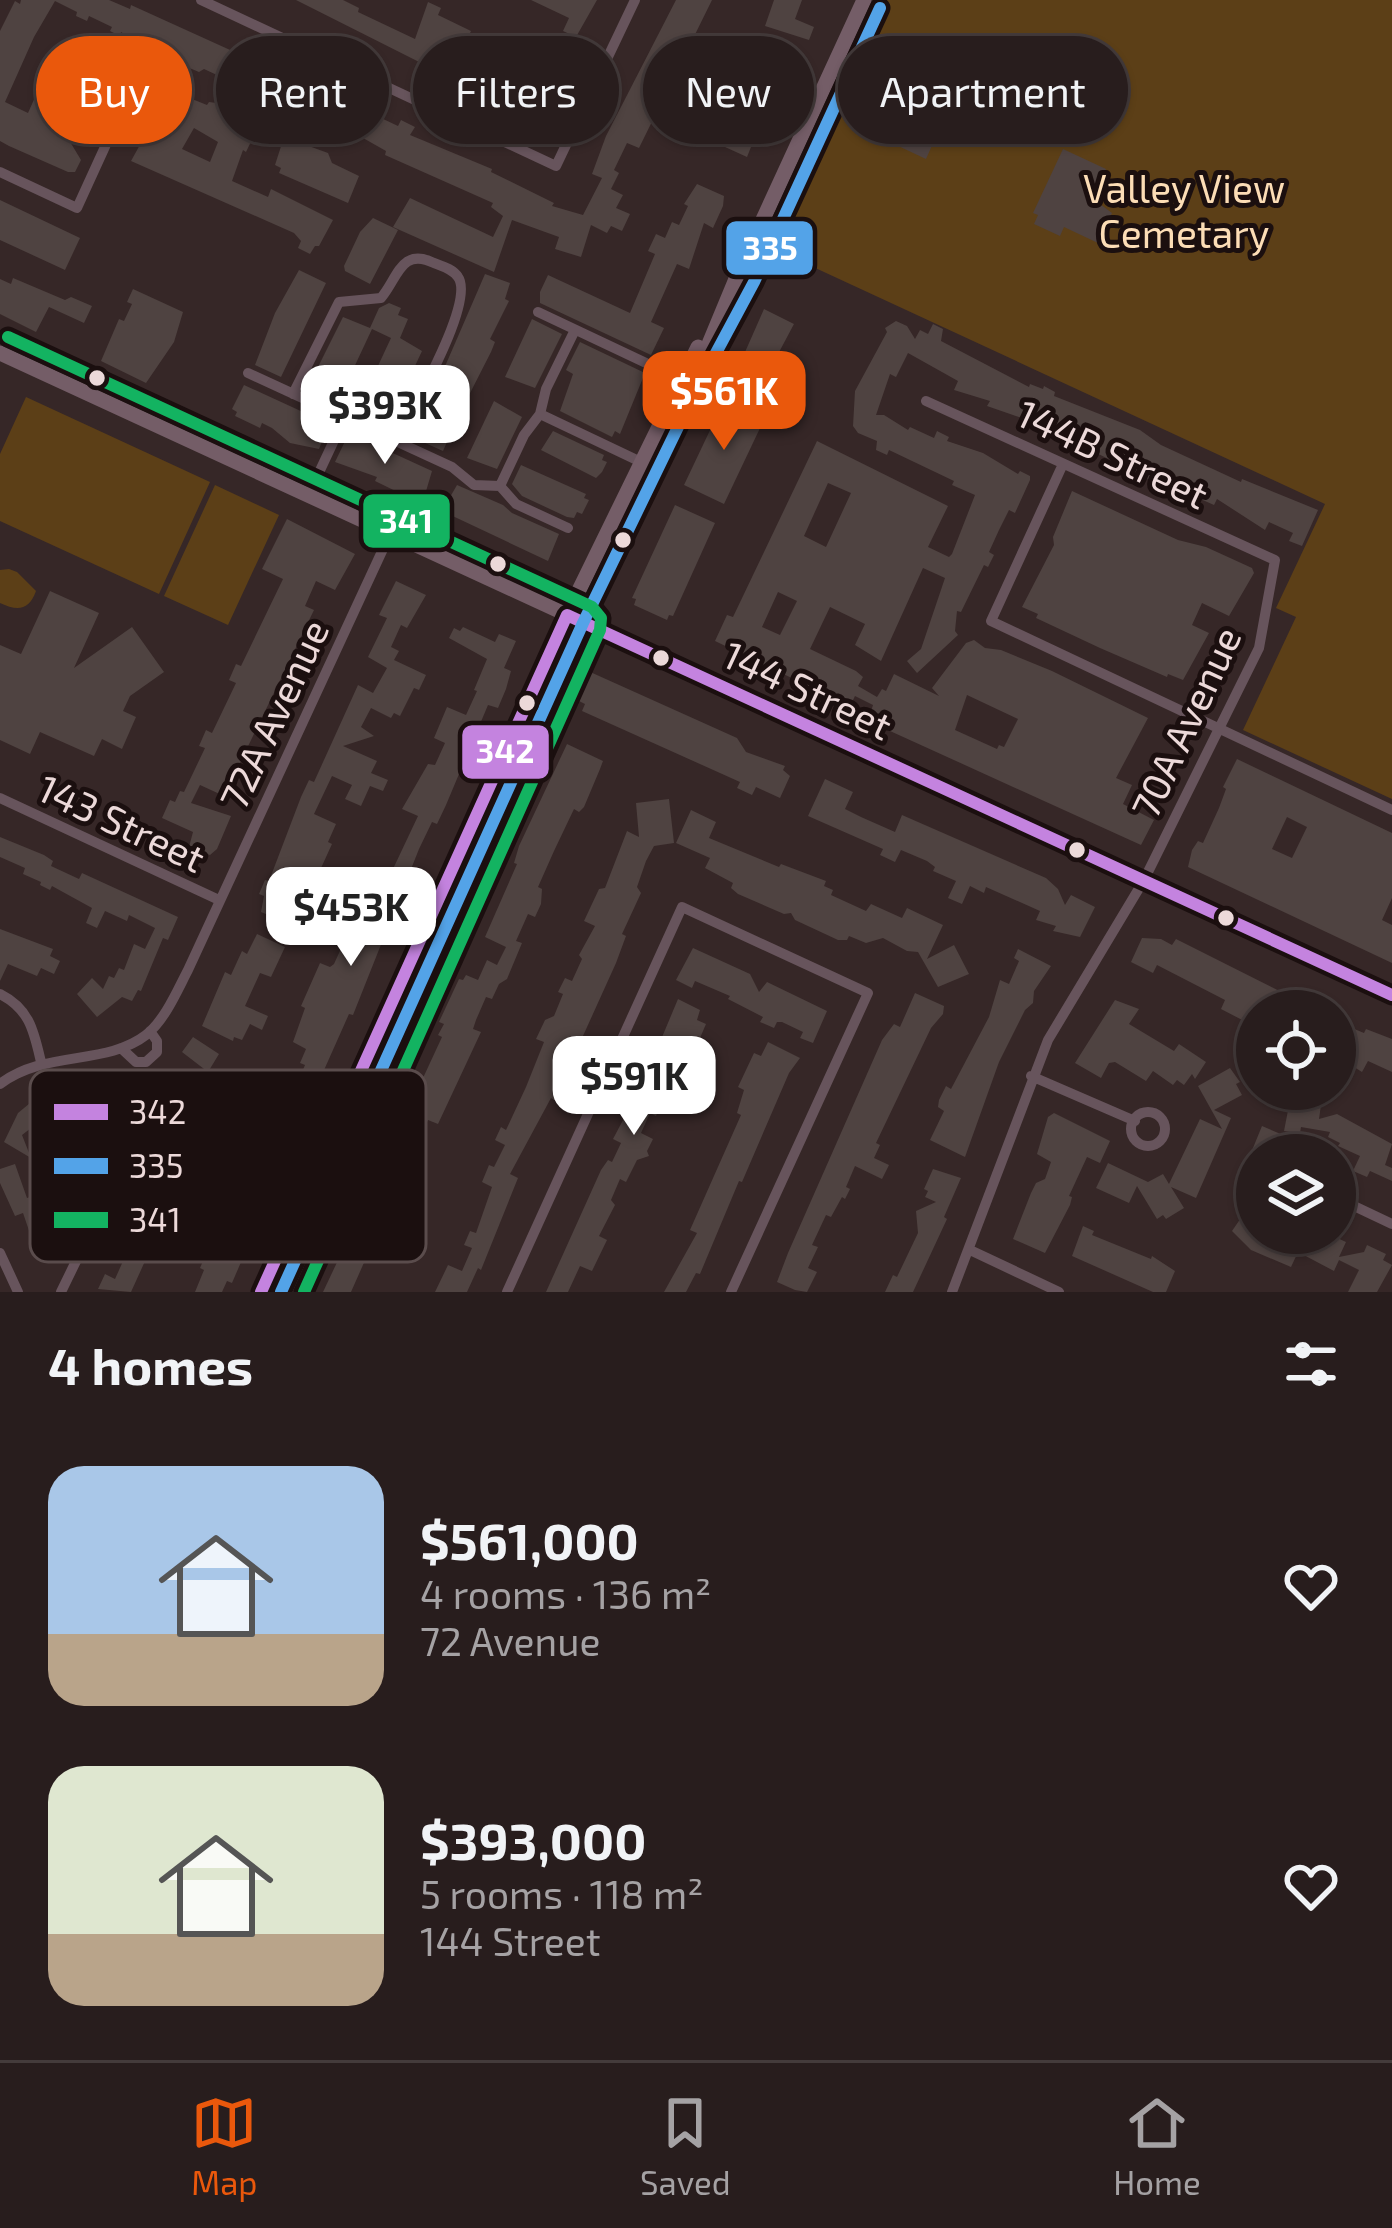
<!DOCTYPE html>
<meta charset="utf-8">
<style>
:root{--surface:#281d1d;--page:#342a2a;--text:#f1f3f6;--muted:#a5a2a4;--line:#443b3b;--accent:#ea580c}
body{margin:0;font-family:"Exo 2",sans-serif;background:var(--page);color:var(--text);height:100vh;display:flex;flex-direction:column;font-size:45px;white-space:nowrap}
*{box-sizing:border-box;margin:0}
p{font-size:39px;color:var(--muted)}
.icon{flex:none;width:66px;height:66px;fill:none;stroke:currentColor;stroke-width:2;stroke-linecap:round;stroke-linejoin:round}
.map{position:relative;height:1292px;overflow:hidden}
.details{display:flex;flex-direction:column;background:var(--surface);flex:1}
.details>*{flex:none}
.top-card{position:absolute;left:36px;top:36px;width:1320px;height:108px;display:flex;gap:24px}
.buttons{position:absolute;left:1236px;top:990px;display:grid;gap:24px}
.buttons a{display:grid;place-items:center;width:120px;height:120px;border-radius:50%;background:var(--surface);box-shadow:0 3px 9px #0004,0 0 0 3px var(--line);font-size:60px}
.price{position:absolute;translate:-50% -102px;padding:0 27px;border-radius:24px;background:#fff;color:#222;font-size:39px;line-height:78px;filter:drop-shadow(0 3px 6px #0008)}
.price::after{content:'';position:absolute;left:50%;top:72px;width:36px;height:27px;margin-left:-18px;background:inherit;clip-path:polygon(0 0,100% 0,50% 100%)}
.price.active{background:var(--accent);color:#fff}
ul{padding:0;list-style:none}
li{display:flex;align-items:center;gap:36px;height:300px;padding:0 48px}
li span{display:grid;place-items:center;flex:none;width:336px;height:240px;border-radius:36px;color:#555}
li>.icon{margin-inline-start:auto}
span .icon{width:144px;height:144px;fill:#fffc;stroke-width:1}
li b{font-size:51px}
h2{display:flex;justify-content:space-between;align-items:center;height:144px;padding:0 48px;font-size:51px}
.pill{padding:0 42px;border-radius:54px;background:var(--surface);box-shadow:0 3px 9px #0004,0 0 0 3px var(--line);font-size:42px;line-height:108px}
.pill.active{background:var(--accent);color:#fff}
.dock{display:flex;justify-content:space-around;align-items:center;height:168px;border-top:3px solid var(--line);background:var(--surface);font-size:33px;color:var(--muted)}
.dock a{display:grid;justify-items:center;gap:6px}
.dock .active{color:var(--accent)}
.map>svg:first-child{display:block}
</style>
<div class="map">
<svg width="1392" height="1292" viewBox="0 0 1392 1292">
<rect width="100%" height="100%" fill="#362727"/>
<!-- green -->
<path fill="#5c3f17" d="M885,0H1392V799L1243,730L1296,617L1276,608L1325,504L770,247Z
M26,397L210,482L159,594L0,521V454Z
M215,485L279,515L228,625L164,596Z
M9,569L17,572L36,591C29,611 17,611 0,603V570Z"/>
<!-- building -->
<path fill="#4f4341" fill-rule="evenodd" d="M21,0H109L130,9L131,5L261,64L259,69L293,84L295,81L328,93L398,126L401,120L415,127L410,135L492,169L491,172L554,203L552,206L583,215L602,178L592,174L606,136L676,0H712L639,148L627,143L614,170L619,173L611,189L623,195L616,208L630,214L622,231L611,226L607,233L591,225L581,257L555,249L559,237L512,220L494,272L393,227L410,198L493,237L503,216L491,207L493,203L385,155L386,151L326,117L324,120L314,115L312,119L204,69L199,72L175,62L177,58L154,47L152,51L121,32L120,36L110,31L112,27L89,16L87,21L76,16L77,12L55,1L34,37L5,102L28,113L40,86L44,88L48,79L73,91L57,131L66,135L81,160L75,172H68L9,146L0,141V31L15,1L20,4Z
M296,0H343L359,8L358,12L415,39L428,2L441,8L438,15L471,31L458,59L492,76L499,60L532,77L537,69L552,76L549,83L559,91L546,116L534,110L532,113L435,70Z
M531,0H597L576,37L563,31L569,18Z
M774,0H802L795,19L814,27L809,40L765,26Z
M760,48L790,61L780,84L738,65L745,52L756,57Z
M84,52L117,58L113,85L87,82L70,89L59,61Z
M133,65L157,76L144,101L124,88Z
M177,93L207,105L209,102L224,104L259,125L246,152L243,150L232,181L268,197L271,189L333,220L319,246H315L310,254L298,248L301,241L294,233L131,161L147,132L160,138ZM194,128L218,142L210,162L182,149Z
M898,103L924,115L926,111L942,123L926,159L879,137Z
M745,121L759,127L747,157L725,147L737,122L743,125Z
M284,137L328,153L332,163L359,176L348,203L279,173L281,168L275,165Z
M1063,149L1106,169L1092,198L1112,213L1098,243L1064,227L1060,236L1034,224L1038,215L1033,213Z
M697,184L724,196L723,206L713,228L704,223L689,269L677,264L651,322L664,328L651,355L540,303V292L548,275L630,313L655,254L648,251L656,234L665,238L672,222L679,225L688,206L684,204Z
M0,200L80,238L65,270L0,240Z
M373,218L398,230L370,284L345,271L344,266L360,232Z
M299,270L326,283L281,377L255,365L275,313Z
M485,274L510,283L505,299L509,301L490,339L495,342L491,352L466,401L462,399L453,417L457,419L443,451L414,438Z
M13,278L65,300L71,297L92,306L84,323L49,307L36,332L0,314V279L11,284Z
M133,289L183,312L174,342L146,383L101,361L119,319L124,321L132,304L127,302Z
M389,303L401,308L398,315L408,319L400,338L422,351L393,413L363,398L391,338L372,329L343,391L313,377L343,317L370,328L379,308Z
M764,309L794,324L769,371L760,378L738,368Z
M532,319L562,334L535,388L505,377Z
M896,321L907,326L915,339L920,330L928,334L933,324L943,329L941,341L1029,387L1030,384L1043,389L1044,386L1055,392L1054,396L1140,430L1161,445L1241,482L1242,479L1318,510L1302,546L1289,541L1293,533L1269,522L1265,530L1217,499L1214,505L1164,483L1162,486L1039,424L987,406L990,401L954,390L958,381L908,353L896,377L890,374L876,415H884L908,430L910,427L934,438L937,431L949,437L947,441L983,453L1018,474L1020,471L1030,476V480L1015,513L1009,510L999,530L989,552L994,555L988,567L984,565L961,612L957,611L955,631L958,635L917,673L907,661L921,649L945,578L923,568L881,661L855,645L865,624L830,607L810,649L856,671L863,677L858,686L877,697L882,689L886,691L894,674L939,696L932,688L966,643L974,640L985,648L1001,650L1052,671L1148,718L1116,778L1132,785L1123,804L1154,820L1141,845L868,721L873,705L855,696L850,706L715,641L727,615L733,617L817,441L948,506L928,547L949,557L952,554L975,495L952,485L954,481L889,450L887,455L876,450L877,441L858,433L853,426L855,391L887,332L885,328ZM828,483L851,493L826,547L804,536ZM778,592L797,601L780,635L762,627ZM967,695L1018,719L1004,747L999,745L997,749L955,730Z
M580,342L645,373L620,434L615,431L612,437L560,411L573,374L566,370Z
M244,385L329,424L319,449L290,443L272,428L262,423L260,428L235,416L237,412L232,409Z
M494,401L522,417L497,469L467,458Z
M727,403L760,419L757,424L761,426L724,504L684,485L721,407L724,409Z
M553,431L604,455L602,460L607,462L602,472L596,478L541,450Z
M349,433L432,471L424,498L419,495L416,501L375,481L377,477L335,462Z
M521,465L586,494L584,498L589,500L582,514L577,512L574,518L567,517L522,496L512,484Z
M457,485L503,505L512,513L559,534L548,561L442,511Z
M1072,491L1178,540L1206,547L1252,568L1254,573L1229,616L1202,603L1192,625L1209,633L1183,680L1168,674L1167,677L1100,648L1036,618L1038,614L1022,607L1054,545L1053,537Z
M675,505L715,523L673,616L669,615L667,620L634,605L636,599L632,598Z
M287,519L355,554L335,590L316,581L305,606L314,610L224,796L200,785L191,803L231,816L217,849L210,855L189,847L193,832L162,818L170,800L175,802L180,791L184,792L205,748L199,746L206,730L212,733L236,683L229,680L236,664L241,666L283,579L262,569Z
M396,581L426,595L407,628L401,625L391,647L399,651L394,660L426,675L419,690L414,688L400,716L394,713L391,718L371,708L361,727L374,736L343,746L377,761L371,773L388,780L383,791L370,786L361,806L345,799L352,785L332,776L314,814L336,824L328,842L332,844L311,890L299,885L291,903L298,912L292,925L261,912L264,896L259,894L265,880L269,881L301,797L309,780L314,782L358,685L373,693L387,668L368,657L387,618L379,615Z
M50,591L99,613L74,668L132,627L164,672L130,696L123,711L136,717L122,749L102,739L94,756L40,732L30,754L0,740V645L21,654Z
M463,627L495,642L499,634L516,641L504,668L511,671L506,689L498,708L488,705L446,805L437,824L432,822L419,849L353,1015L349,1014L308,1106L301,1103L292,1122L304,1128L283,1169L278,1166L269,1186L256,1216L260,1218L232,1283L227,1281L222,1292H195L204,1270L200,1268L206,1254L200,1251L217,1214L226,1218L233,1206L250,1169L242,1166L249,1151L256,1155L268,1131L275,1109L266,1105L278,1078L296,1086L305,1065L300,1063L306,1049L293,1042L305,1008L301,1006L320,963L330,967L334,964L371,882L384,888L418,816L402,809L428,764L435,765L445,743L434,738L447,707L466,715L477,691L474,690L487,659L449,638L454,628L460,631Z
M588,671L737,738L746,752L785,766L783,770L790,776L780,798L756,787L752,795L737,788L740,782L582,711L585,704L575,699Z
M567,744L603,761L600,769L584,807L579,812L574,809L554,851L538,887L542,889L541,904L535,917L528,914L516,941L522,943L507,979L499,984L492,999L486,997L476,1020L473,1029L481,1032L438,1124L428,1120L414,1149L410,1161L413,1163L397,1198L410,1204L399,1229L382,1222L351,1292H323L357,1220L361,1222L385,1161L391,1164L401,1144L388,1137L416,1075L423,1078L442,1037L438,1035L444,1024L439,1022L459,979L463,980L466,975L478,980L487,960L497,965L506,947L485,937L517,864L514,863L519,846Z
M1237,759L1392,833V898L1382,920L1392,925V963L1188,867L1192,850L1198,841L1203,843L1219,808L1226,789L1223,787ZM1287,817L1307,827L1292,858L1272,849Z
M825,779L853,792L845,809L861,817L895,832L902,815L1046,878L1058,889L1065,905L1071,895L1095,907L1080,937L1053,931L1056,926L1036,920L1040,911L986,887L984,893L970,886L962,904L948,898L956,881L933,871L935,867L927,861L901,850L895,862L880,855L883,849L808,816Z
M669,799L674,843L654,846L646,861L637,887L641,893L622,934L626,936L616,963L554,1100L551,1098L510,1174L518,1178L481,1270L478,1268L467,1292H435L448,1265L462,1271L472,1248L464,1245L470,1231L476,1233L492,1187L482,1182L489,1165L494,1167L505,1145L495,1140L501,1127L506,1130L526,1087L544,1042L536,1039L545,1020L554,1016L563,994L558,992L565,978L572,981L582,959L579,955L595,926L584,921L599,889L605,888L627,831L639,837L636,803Z
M691,810L716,822L709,838L779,867L781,864L826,881L824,886L833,890L831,895L866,911L871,904L902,918L907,908L943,925L927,959L954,945L969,974L938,987L918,952L907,951L883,938L866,943L849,936L847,940H838L795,920L791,913L784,914L738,894L731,888L733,883L705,868L710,858L676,843Z
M0,837L44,855L53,861L51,866L79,879L82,873L178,917L168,940L163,938L141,991L138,990L132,1001L122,997L97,1017L77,994L92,978L103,989L109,976L114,978L119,968L124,970L134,944L145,949L155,928L129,915L127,921L105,911L97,928L86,923L92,908L52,886L50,890L40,885L41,882L23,874L25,868L0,857Z
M0,929L53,949L50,956L60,961L54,974L41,968L37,976L8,964L0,981Z
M257,934L285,947L271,977L260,973L245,1006L268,1016L262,1030L250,1024L242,1040L234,1037L233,1041L202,1026L225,972L231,975L242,951L247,954Z
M1142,938L1161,939L1172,945L1176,939L1319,1011H1257V1026L1248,1023L1221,1009L1225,1000L1157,965L1153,973L1131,962Z
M693,948L750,974L759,992L767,982L827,1011L813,1043L800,1038L803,1032L782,1022H777L774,1028L760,1022L763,1017L728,999L730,996L695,981L692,988L676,980Z
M1018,949L1051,966L1034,991L1033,1003L1025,1010L999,1062L965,1157L930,1140L944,1111L938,1107L939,1100L946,1086L951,1089L989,1017L1000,980L1009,984L1019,961L1014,958Z
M915,993L944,1006L943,1014L931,1028L876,1143L880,1145L874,1158L889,1165L882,1179L855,1166L846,1187L850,1189L845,1199L842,1197L831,1217L826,1215L812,1245L818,1247L808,1268L817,1272L807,1292L795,1290L777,1282L788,1253L882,1040L894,1024L900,1027Z
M678,999L700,1010L697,1020L706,1024L697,1045L706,1049L677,1108L662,1101L656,1116L650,1113L641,1133L653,1139L647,1151L649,1156L637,1160L626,1182L620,1179L611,1200L615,1205L599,1236L607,1240L592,1271L580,1266L568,1292H546L601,1170L608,1160L612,1162L621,1143L613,1139L642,1084L638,1082L643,1071L647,1073Z
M1115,1000L1139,1009L1129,1024L1174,1051L1179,1044L1206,1062L1195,1079L1192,1074L1184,1085L1177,1080L1173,1085L1153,1071L1146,1081L1115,1062L1109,1063L1101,1078L1075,1063Z
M1335,1021L1364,1033L1366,1029L1392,1039V1072L1368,1061L1362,1072L1335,1055Z
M193,1037L219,1054L208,1072L182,1052Z
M768,1042L800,1058L789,1073L742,1182L739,1181L700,1274L696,1273L686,1292H664L697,1233L690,1230L741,1115L737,1113L744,1090L738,1087L754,1053L761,1056Z
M1230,1068L1240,1082L1236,1084L1242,1095L1214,1110L1231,1118L1196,1198L1171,1187L1184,1208L1166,1219L1163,1215L1157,1219L1137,1186L1129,1203L1096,1188L1108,1163L1148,1182L1163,1174L1169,1184L1200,1119L1222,1129L1198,1086Z
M80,1087L84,1093L103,1087L106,1096L115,1093L117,1100L153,1087L162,1115L147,1120L144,1112L133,1116L131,1112L99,1122L95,1108L67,1118L62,1104L22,1135L31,1158L4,1142L18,1113L41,1094L45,1099Z
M1291,1095L1321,1105L1319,1119L1337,1114L1392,1144L1385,1165L1392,1168V1181L1370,1171L1367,1177L1353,1171L1360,1156L1338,1146L1340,1143L1328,1137L1330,1132L1301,1127L1300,1133L1284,1131Z
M1054,1113L1110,1141L1100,1163L1087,1157L1069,1196L1072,1197L1070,1205L1045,1253L1013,1239L1031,1193L1036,1183L1045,1179L1051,1162L1037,1154L1048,1117Z
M1262,1126L1283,1135L1274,1155H1257V1197L1237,1187Z
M15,1164L27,1198L42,1193L62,1239L57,1241L60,1248L38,1257L23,1213L15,1216L0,1183V1169Z
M933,1169L961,1178L944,1217L947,1219L913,1292H885L893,1275L897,1277L918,1233L916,1211L936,1202L925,1197L928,1191L924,1189Z
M151,1195L179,1197L178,1223L155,1222L144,1245L151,1248L131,1292L98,1289L105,1274L115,1279L124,1259L116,1255L133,1227L137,1229L139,1206L150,1207Z
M1245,1212L1257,1225V1233H1284L1313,1247L1319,1234L1331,1239L1333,1236L1346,1242L1339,1257L1364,1252L1367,1245L1386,1254L1383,1260L1392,1265L1377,1292H1348L1359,1270L1339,1260L1334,1271L1298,1252L1291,1267L1251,1250L1232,1231Z
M1083,1226L1094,1231L1092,1235L1151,1259L1152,1256L1175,1271L1166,1292H1153L1072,1256Z"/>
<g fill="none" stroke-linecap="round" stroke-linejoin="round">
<!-- minor -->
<path stroke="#67545c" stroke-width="10" d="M201,0L556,166L635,0
M0,172L77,208L109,138L108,122
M538,312L646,363
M248,373L452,467L474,485L500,486L516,504L568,528
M293,394L339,302L381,298C398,278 401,247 434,263C442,266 453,269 458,277C476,302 410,413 397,441
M926,401L1275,560L1259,648L1144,880L1048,1040L952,1292
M540,414L641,462
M1063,464L991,621L1392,810
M500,486L524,435L540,414L546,389L574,332
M308,496L345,417
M0,798L219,900
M0,994C30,1009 34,1032 41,1062
M121,1048L136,1062H146L157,1052V1041L150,1031
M1031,1076L1135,1121
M0,1084C44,1050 106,1066 146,1035C165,1020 177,991 188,970L390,534
M1131 1129a17 17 0 1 1 34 0a17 17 0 1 1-34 0Z
M1335,1197L1392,1224
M970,1250L1059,1292
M0,1253L18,1292
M61,1292L97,1218
M507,1292L682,907L868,993L731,1292"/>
<!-- secondary -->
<path stroke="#745d67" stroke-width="15" d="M0,353L1392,995
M261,1292L567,615L698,347
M284,1292L682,409L738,274L864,0"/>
<!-- bus-1 casing -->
<g stroke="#1b0f0f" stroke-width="21">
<path id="bus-1" d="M261,1292L567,615L1392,995"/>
</g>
<!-- bus-2 casing -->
<g stroke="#1b0f0f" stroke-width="21">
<path id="bus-2" d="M281,1292L583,623L694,394L754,282L880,8"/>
</g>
<!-- bus-3 casing -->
<g stroke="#1b0f0f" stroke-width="21">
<path id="bus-3" d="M8,337L592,607L601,618L600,630L304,1292"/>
</g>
<!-- bus-1 -->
<use href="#bus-1" stroke="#c483df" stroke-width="12"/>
<!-- bus-2 -->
<use href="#bus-2" stroke="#53a3e8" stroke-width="12"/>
<!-- bus-3 -->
<use href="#bus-3" stroke="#13b361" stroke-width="12"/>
</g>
<!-- markers -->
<g fill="#ecd9d9" stroke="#1b0f0f" stroke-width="4.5">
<circle cx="97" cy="378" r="10"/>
<circle cx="623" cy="540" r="10"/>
<circle cx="498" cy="564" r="10"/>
<circle cx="661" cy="658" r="10"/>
<circle cx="527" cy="703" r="10"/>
<circle cx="1077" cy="850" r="10"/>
<circle cx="1226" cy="918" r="10"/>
</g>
<g text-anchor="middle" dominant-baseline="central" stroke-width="10" stroke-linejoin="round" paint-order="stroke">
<!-- park labels -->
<g font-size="39" fill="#fcddb6" stroke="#1b0f0f">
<text x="1184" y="187">Valley View<tspan x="1184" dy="45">Cemetary</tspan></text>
</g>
<!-- street labels -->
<g font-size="39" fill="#ecd9d9" stroke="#1b0f0f">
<text transform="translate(1113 453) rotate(25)">144B Street</text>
<text transform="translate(808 689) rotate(25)">144 Street</text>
<text transform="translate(273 714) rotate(-65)">72A Avenue</text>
<text transform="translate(1185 722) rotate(-65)">70A Avenue</text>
<text transform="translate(122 822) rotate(25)">143 Street</text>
</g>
</g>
<!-- legend -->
<rect x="30" y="1070" width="396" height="192" rx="18" fill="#1b0f0f" stroke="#5a4c4c" stroke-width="3"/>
<rect x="54" y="1104" width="54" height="16" fill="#c483df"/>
<rect x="54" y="1158" width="54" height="16" fill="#53a3e8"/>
<rect x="54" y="1212" width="54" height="16" fill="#13b361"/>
<g font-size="33" fill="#ecd9d9">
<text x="129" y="1124">342</text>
<text x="129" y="1178">335</text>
<text x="129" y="1232">341</text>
</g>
<g stroke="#1b0f0f" stroke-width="4.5">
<rect x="724" y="219" width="91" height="58" rx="12" fill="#53a3e8"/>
<rect x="361" y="492" width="91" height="58" rx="12" fill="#13b361"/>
<rect x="460" y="723" width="91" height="58" rx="12" fill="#c483df"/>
</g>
<g font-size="33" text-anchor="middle" font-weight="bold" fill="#fff">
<text x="770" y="260">335</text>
<text x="406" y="533">341</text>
<text x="505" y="763">342</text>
</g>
</svg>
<div class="buttons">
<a><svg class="icon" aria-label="locate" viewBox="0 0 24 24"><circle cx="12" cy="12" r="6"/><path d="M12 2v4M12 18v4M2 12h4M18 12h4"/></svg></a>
<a><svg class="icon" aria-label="layers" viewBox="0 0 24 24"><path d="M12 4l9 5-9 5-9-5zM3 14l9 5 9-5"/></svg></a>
</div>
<b class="price active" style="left:724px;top:453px">$561K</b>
<b class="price" style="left:385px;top:467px">$393K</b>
<b class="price" style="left:351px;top:969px">$453K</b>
<b class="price" style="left:634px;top:1138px">$591K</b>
<div class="top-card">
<a class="pill active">Buy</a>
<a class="pill">Rent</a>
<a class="pill">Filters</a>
<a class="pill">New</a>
<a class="pill">Apartment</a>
</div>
</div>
<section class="details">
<h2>4 homes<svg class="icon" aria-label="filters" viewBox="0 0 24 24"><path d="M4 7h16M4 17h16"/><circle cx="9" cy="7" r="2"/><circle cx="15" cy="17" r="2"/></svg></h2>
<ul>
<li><span style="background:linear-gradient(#a9c7e8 70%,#b9a48a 0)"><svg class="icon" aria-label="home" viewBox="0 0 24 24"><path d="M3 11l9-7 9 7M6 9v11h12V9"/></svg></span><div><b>$561,000</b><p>4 rooms · 136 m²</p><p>72 Avenue</p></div><svg class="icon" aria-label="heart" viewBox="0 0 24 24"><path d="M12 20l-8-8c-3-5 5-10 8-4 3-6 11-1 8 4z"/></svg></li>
<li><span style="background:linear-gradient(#dfe7d0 70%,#b9a48a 0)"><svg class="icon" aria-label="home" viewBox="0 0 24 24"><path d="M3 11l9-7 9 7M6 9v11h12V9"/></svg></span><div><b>$393,000</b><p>5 rooms · 118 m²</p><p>144 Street</p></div><svg class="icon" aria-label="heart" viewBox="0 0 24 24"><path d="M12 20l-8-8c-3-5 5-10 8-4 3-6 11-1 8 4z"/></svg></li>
</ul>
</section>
<nav class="dock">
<a class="active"><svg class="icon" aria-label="map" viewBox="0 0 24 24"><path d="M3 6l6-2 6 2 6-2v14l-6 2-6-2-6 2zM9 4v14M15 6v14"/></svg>Map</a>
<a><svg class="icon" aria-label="saved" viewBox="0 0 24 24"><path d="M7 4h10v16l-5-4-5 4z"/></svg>Saved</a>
<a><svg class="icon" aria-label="home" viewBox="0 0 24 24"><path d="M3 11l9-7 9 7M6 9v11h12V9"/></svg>Home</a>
</nav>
